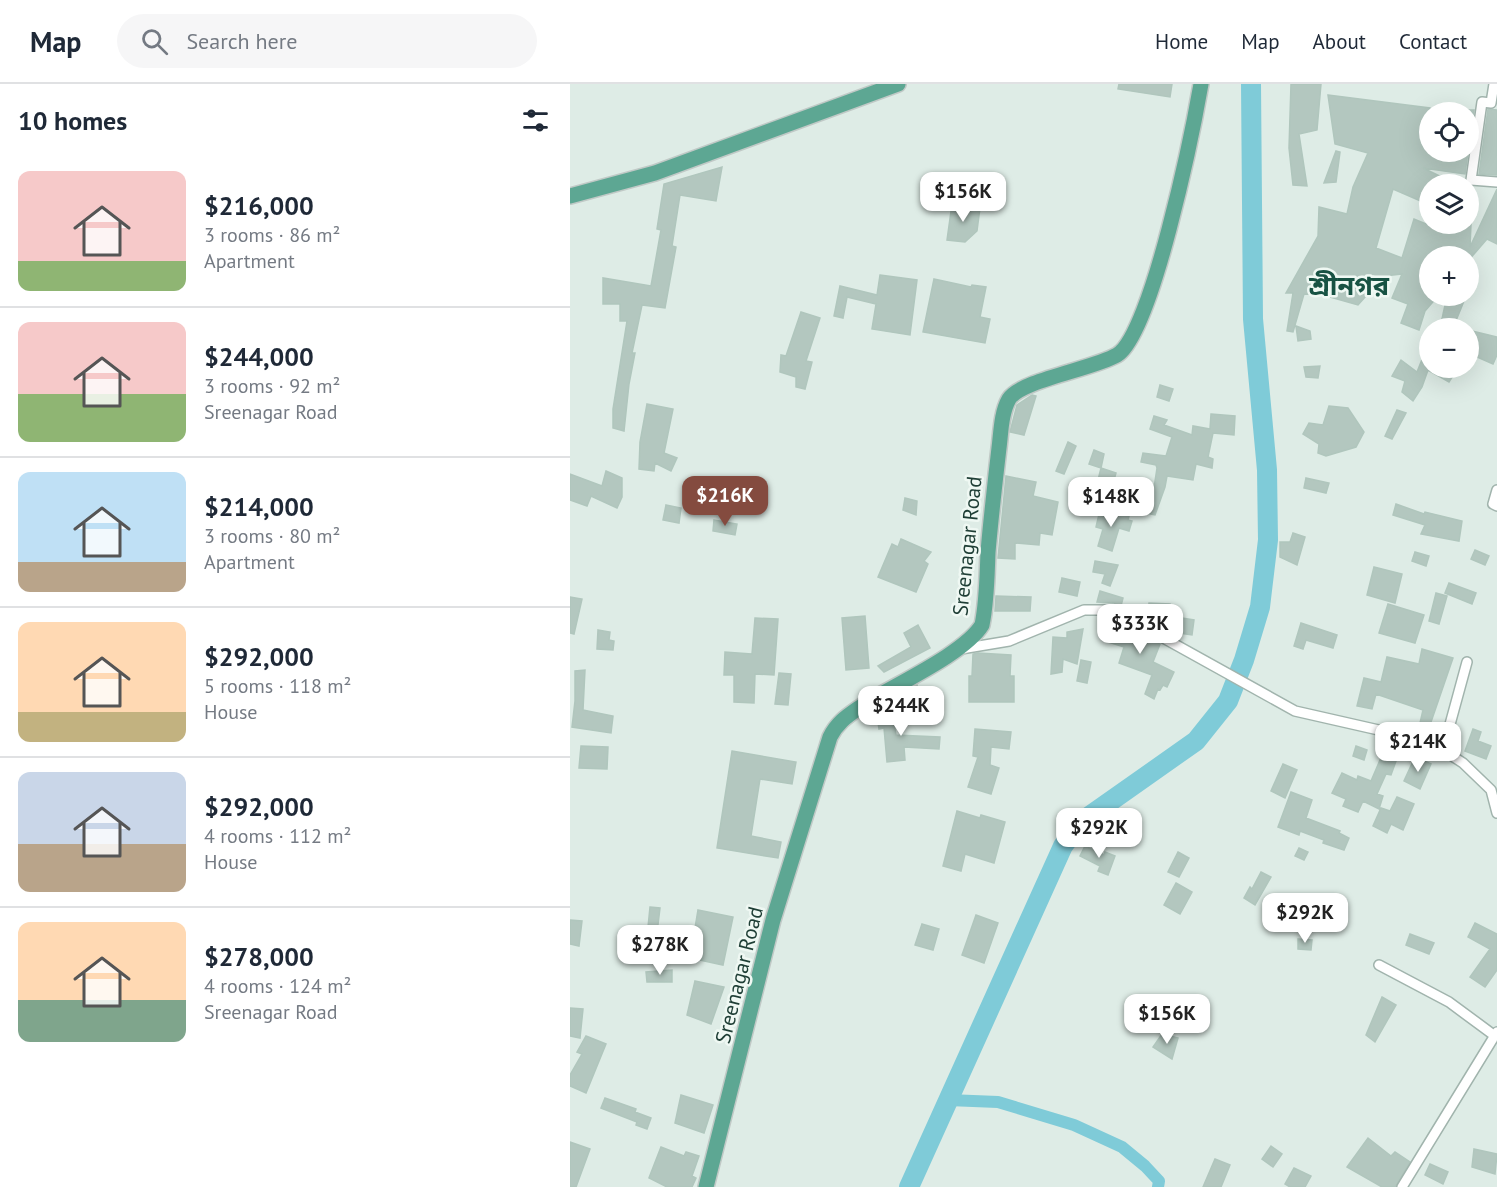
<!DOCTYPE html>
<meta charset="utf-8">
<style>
:root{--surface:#fff;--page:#f6f6f7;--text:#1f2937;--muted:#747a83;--line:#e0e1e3;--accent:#844b3f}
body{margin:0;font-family:"PT Sans","Noto Sans Bengali",sans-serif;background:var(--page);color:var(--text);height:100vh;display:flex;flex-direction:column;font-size:22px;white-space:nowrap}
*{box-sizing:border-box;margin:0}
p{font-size:20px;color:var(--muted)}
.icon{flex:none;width:33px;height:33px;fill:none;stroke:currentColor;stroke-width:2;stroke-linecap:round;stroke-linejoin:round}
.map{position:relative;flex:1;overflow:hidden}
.side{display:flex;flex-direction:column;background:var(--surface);width:570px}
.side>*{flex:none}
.tools{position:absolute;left:849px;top:18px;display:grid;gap:12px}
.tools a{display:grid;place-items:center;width:60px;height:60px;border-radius:50%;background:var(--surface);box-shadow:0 6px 24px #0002;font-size:30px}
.price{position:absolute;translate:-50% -51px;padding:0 14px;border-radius:12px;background:#fff;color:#222;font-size:20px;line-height:39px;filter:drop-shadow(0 2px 3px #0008)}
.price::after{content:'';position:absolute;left:50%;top:36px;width:18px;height:14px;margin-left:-9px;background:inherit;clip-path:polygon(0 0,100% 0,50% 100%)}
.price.on{background:var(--accent);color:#fff}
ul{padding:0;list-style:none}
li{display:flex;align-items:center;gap:18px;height:150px;padding:0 18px}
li+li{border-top:2px solid var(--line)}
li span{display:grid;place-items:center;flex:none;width:168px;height:120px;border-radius:12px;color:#555}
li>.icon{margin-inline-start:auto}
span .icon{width:72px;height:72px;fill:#fffc;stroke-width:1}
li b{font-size:26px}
h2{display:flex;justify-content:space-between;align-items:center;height:72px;padding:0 18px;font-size:26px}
header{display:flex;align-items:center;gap:36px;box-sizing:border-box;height:84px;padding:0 30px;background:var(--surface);border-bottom:2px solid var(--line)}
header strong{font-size:28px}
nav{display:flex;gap:33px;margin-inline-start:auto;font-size:21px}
.search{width:420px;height:54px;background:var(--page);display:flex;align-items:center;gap:15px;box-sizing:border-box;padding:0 21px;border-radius:33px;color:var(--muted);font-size:22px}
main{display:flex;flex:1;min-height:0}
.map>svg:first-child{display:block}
</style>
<header>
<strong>Map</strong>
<div class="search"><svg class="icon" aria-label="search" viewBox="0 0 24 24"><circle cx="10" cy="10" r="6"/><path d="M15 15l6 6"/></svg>Search here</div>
<nav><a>Home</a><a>Map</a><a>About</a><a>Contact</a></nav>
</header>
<main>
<section class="side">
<h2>10 homes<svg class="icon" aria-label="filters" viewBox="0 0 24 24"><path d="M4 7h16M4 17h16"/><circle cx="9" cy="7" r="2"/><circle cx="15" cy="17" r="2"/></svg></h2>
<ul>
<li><span style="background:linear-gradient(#f6c9c9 75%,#8fb573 0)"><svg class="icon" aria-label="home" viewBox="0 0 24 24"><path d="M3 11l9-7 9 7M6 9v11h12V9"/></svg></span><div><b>$216,000</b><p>3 rooms · 86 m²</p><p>Apartment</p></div></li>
<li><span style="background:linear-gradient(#f6c9c9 60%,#8fb573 0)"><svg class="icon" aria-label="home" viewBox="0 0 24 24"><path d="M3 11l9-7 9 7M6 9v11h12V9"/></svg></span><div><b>$244,000</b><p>3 rooms · 92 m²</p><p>Sreenagar Road</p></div></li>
<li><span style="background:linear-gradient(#bfe0f5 75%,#b9a48a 0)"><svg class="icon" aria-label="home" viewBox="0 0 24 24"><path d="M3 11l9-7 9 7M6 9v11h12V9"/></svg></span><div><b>$214,000</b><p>3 rooms · 80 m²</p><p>Apartment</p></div></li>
<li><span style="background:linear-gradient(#ffd9b3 75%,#c2b280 0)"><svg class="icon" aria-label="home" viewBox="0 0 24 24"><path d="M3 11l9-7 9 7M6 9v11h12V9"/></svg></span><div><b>$292,000</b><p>5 rooms · 118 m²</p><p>House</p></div></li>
<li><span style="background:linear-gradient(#c9d6e8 60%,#b9a48a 0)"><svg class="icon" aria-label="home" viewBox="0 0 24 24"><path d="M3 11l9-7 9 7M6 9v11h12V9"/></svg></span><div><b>$292,000</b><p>4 rooms · 112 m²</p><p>House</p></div></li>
<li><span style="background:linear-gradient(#ffd9b3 65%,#7fa58c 0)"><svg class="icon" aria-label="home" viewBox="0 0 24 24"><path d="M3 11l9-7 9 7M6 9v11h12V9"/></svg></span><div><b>$278,000</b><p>4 rooms · 124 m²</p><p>Sreenagar Road</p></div></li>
</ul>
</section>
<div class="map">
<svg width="927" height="1103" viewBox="0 0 927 1103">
<rect width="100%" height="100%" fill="#deece6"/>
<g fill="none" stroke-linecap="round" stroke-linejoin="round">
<!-- canal -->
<path stroke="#7fcbd8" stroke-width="12" d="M378,1016L428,1018L504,1041L552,1063L575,1082L589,1097L588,1103"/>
<!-- river -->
<path stroke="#7fcbd8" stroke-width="20" d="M339,1103L493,762L511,738L626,657L658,617L674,576L690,523L698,456L697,386L683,235L681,0"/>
</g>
<!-- building -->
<path fill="#b3c7bf" stroke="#b0c6bd" stroke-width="1.5" d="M549,0H602L600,13L548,5Z
M721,0H751L747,46L729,50L737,102L723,101L719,64Z
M758,11L860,24V68H898L895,90L853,84L886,100H860V121L823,105L806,164L832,174L844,135L856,140H901L900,163L927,105V160L917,155L898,177V172H860V212H868L855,227L849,246L831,239L838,220L822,214L832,190L814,192L788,221L760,213L761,211L734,210L723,248L717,247L723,209H716L748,152L749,123L777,130L783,103L798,69L765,60Z
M918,25L927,26V91L909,90Z
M898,26H904L898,65Z
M766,67L770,68L766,98L754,99Z
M152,83L146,117L110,111L102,162L106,163L95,224L72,221L62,269H65L59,300L54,347L43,344V325L57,237H50V220H33V194L81,202L91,146L87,145L94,100Z
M382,120L410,124L407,147L395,158L377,156Z
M310,191L347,196L340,251L302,245L306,220L277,213L273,234L264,232L270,202L307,211Z
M364,195L401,203L402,201L416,203L410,233L420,235L415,259L353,248Z
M877,212H896L883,244H870Z
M231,228L250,234L236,277L242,278L235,305L226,303V293L210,288L211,271L216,272Z
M726,242L740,247L741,255L728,257Z
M898,246L927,253V271L923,280L898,269Z
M859,258V284H888L879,298L858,286L852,303L843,317L832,308L835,297L822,292L831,276L847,288Z
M750,282L748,294L736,293L734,283Z
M590,301L603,305L599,317L587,313Z
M462,311L466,312L454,351L440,348L447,321Z
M77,320L103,325L94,369L107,374L101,387L85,379L84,387L69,385L70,358Z
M759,322L778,324L794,348L786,363L756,372L748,369L749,360L733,350L739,339L753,341Z
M827,326L836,329L822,355L815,352Z
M641,330L665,332L664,351L643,349L638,373L643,375L642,384L626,380L623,396L597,392L595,403L585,431L580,430L587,384L586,381L571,378L573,369L596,372L602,353L580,345L584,332L597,336L594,341L622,351L623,342L640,345Z
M498,358L506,362L494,390L486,387Z
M524,366L534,370L531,384L519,380Z
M531,384L546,389L544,396L552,398L547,414L525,408Z
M36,387L52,394V413L47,424L21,412L17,422L0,416V390L32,402Z
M436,392L466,398L463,412L488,418L482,451L470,449L469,461L445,459V475L428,474Z
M736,394L759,399L756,409L734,404Z
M505,401L523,406L518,428L500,423Z
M335,414L347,417L346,431L333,426Z
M826,420L854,430L855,428L892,437L889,457L851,450L855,441L823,431Z
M96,421L111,424L109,439L93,436Z
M530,426L559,432L558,436L562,437L559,447L549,444L542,467L528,462L533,445L526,443Z
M144,436L167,440L165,451L143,447Z
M723,449L735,453L727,481L710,473V458H720Z
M331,455L361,468L354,477L358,480L346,508L308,493L322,460L328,463Z
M905,466L919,472L915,481L901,475Z
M845,468L859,472L856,482L842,477Z
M525,477L548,481L540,502L532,499L535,490L523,488Z
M804,483L832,490L825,519L797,511Z
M492,494L510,498L507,512L489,508Z
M879,499L906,509L902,520L875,509Z
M530,507L553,514L551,522L544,519L527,518Z
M866,509L877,512L869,540L859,537Z
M426,512L461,513L460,527H425Z
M0,513L12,515L4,550L0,549Z
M579,519L600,520L599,532L624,536L622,551L595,547L577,537Z
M818,520L854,531L845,559L809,549Z
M295,532L299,584L276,586L272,534Z
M185,534L208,535L204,591L185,590L184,619L164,618V591H154L155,568L182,570Z
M541,537L561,544L590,560L583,578L604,588L597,603L593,601L590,606L588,605L584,615L575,610L582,591L549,579L554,563L535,557Z
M731,539L767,551L763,564L736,556L733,565L724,562Z
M348,541L360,564L314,588L308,582L341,563L334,549Z
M513,545L507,580L493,575L492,588L481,590L483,553L497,554V548Z
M28,546L40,548L39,556L44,557L43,566L27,565Z
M852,565L883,574L860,641L850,639L853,626L806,610L802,625L787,622L794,594L811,598L817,573L849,580Z
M408,569L441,571L440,592H444V618H399V592H402L403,570Z
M511,576L521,578L517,599L507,597Z
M15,586L13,626L43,632L41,649L2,643L5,617V587Z
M209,589L221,590L218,621L205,620Z
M347,601L353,620L326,626L322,615Z
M321,621L326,651L370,653L369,665L334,663L335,676L317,678L314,644L309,645L306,624Z
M405,645L441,648L439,665L421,663L420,681L429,684L421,710L398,703L408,673L403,672Z
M903,645L911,648L908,657L921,662L916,675L895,667Z
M11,662L38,663L37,685L9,684Z
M786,662L797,666L794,676L783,672Z
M821,663L830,666L821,691L816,690L807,710L813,712L809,725L793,717L788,728L773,722L776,715L762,709L772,689L787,696L788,692L801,697L810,676L815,678Z
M162,667L226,678L222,700L190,695L181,752L211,758L208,774L147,764Z
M845,673L861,680L850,705L834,697Z
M713,680L727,686L715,714L701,707Z
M721,708L742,716L736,734L770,747L769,749L779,754L774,766L753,759L754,756L730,747L729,751L708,743Z
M827,713L844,720L833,746L821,740L817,749L803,742L811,724L820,727Z
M387,727L410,734L411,731L435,738L424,779L395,770L391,787L373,782Z
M515,762L534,771L535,768L545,772L538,791L528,787L530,782L510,772Z
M729,764L738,768L734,776L725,772Z
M608,768L619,774L609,793L598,788Z
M691,788L701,793L685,821L674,814L680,803L682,805Z
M606,799L622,808L610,830L594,821Z
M80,823L90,824L84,874L75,873Z
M128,826L163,833L153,881L120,874Z
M406,831L428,839L414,879L392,871Z
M0,836L12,837L9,862L0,860Z
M905,839L927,850V886L915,903L900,893L920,865L898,853Z
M352,840L369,845L363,866L345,861Z
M840,850L864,859L859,870L836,861Z
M728,855L742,856L741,866L728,865Z
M102,886V898H77L76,888Z
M125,897L154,903L141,940L117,931Z
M812,913L826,921L805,958L796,951Z
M0,924L13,925L10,954L0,952Z
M592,950L608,954L602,975L583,963Z
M16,952L36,960L16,1009L0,1002V991L12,970L7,968Z
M111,1011L143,1021L134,1049L105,1039Z
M35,1014L66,1025L65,1028L81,1034L77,1045L66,1041L67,1038L31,1024Z
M798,1054L821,1072L825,1068L840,1078L825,1103H812L777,1083Z
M0,1058L20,1065L6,1103H0Z
M701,1062L712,1070L703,1083L692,1075Z
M91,1063L114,1072L116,1068L129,1072L122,1092L126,1094L122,1103H97L79,1094Z
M904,1065L927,1070L925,1090L902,1083Z
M645,1075L660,1081L651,1103H633Z
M860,1080L878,1088L873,1100L855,1091Z
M724,1084L741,1092L735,1103H720L715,1100Z"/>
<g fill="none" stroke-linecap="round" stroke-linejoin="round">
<!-- minor casing -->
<g stroke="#a1b4ad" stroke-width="12">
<path id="minor" d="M924,0L921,19L912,18L901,96L927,98
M927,406L923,420L927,422
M391,565L439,557L514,526H543L725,627L835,652L873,666L893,679L921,706L927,729
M873,666L897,578
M809,881L879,918L925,952
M832,1103L927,948"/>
</g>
<!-- primary casing -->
<g stroke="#c0c9c6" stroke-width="18">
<path id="primary" d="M0,112L85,89L328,0
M136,1103L203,836L260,653C268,637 279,631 293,621C324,601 394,570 412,541C417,517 417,492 418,468C421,433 425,399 429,364C431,349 431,329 439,315C451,296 523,285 547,271C582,250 623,46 631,0"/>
</g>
<!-- minor -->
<use href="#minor" stroke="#fff" stroke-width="9"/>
<!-- primary -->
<use href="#primary" stroke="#5da793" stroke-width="15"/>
</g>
<g text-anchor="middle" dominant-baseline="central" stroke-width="5" stroke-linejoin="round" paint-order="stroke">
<!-- street labels -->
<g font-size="21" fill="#1e3e35" stroke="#eff8f3">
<text transform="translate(397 462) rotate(-84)">Sreenagar Road</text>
<text transform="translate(169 891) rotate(-76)">Sreenagar Road</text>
</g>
<!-- district labels -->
<g font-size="27" font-weight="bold" fill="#175243" stroke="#eff8f3">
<text x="779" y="201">শ্রীনগর</text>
</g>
</g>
</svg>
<div class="tools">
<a><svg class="icon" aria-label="locate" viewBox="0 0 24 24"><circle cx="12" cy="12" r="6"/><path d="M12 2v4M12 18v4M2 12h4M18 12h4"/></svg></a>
<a><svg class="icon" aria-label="layers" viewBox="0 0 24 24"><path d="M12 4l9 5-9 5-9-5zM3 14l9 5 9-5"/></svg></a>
<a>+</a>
<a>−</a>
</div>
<b class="price" style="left:393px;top:139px">$156K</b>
<b class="price on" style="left:155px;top:443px">$216K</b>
<b class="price" style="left:541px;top:444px">$148K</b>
<b class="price" style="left:570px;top:571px">$333K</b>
<b class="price" style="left:331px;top:653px">$244K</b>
<b class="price" style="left:848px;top:689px">$214K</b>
<b class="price" style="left:529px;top:775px">$292K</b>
<b class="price" style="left:735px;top:860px">$292K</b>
<b class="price" style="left:90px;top:892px">$278K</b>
<b class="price" style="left:597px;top:961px">$156K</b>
</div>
</main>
